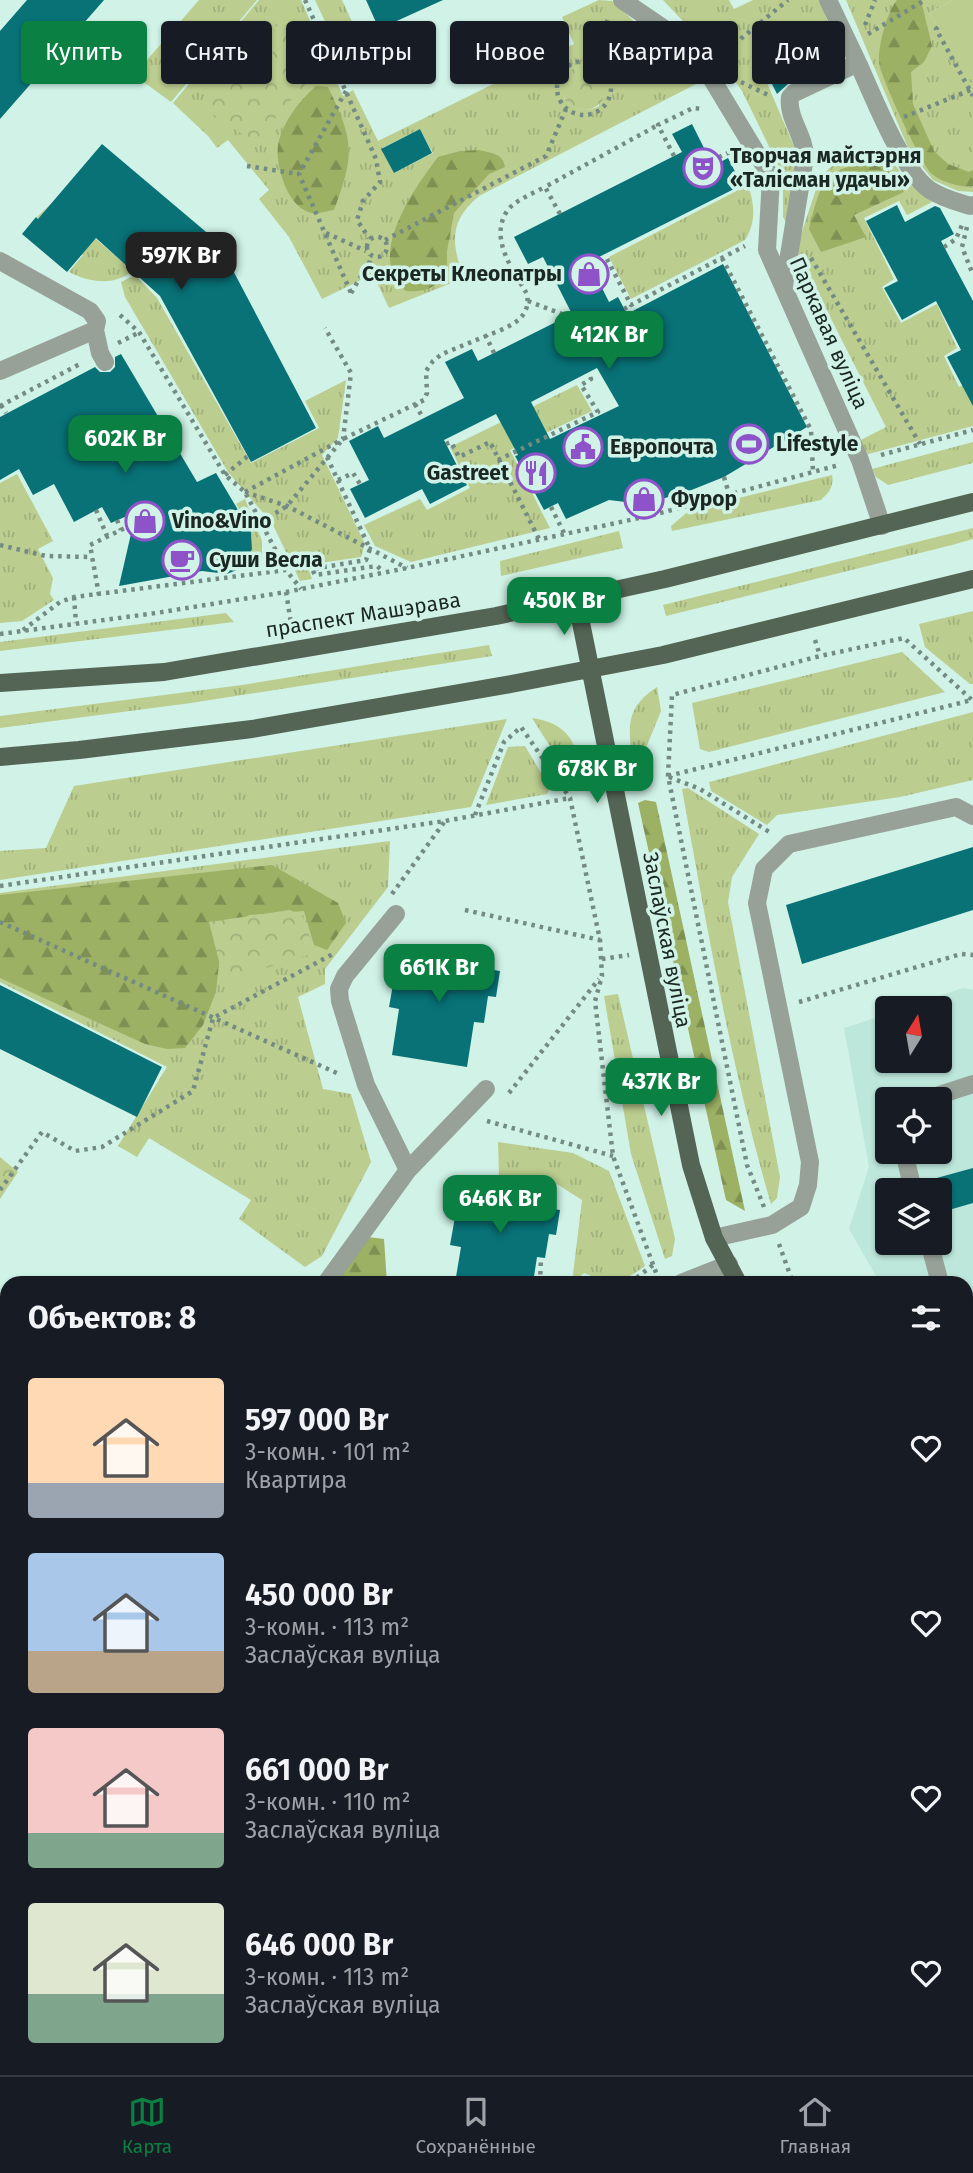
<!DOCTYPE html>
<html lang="ru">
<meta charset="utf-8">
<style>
:root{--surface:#171b24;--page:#242831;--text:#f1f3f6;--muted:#9ea1a6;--line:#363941;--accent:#0b8043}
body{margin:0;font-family:"Fira Sans",sans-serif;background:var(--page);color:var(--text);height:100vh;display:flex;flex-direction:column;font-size:26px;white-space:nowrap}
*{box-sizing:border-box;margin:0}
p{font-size:23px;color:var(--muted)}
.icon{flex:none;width:38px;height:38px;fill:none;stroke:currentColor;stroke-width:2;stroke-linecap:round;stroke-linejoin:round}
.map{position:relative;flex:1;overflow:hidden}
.details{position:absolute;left:0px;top:1276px;width:973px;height:800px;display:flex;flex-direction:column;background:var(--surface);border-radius:21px 21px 0 0;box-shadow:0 2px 5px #0004}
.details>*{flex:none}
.guide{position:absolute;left:21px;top:21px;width:931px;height:63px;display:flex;gap:14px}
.needle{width:46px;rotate:11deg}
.fabs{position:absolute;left:875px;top:996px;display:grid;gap:14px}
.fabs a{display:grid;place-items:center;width:77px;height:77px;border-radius:7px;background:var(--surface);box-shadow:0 2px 5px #0004;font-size:35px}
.price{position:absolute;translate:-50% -60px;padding:0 16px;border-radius:14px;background:var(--accent);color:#fff;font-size:23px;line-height:46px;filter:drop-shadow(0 2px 4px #0008)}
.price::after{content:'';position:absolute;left:50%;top:42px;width:21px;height:16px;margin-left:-10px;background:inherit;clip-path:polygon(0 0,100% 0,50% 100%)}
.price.selected{background:#222;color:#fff}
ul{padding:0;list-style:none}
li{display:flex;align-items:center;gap:21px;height:175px;padding:0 28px}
li span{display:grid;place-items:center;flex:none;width:196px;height:140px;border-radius:7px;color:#555}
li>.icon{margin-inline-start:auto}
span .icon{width:84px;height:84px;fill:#fffc;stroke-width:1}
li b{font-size:30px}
h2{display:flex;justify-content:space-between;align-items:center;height:84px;padding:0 28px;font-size:30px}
.tag{padding:0 24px;border-radius:7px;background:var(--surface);box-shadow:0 2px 5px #0004;font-size:24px;line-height:63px}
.tag.selected{background:var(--accent);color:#fff}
.dock{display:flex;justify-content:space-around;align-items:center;height:98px;border-top:2px solid var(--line);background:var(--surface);font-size:19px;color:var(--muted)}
.dock a{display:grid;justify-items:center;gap:4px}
.dock .selected{color:var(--accent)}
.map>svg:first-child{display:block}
</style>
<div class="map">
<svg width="973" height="2075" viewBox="0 0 973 2075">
<defs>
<pattern id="grass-tufts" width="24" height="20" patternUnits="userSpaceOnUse" patternTransform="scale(1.75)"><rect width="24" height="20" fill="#bbcd8f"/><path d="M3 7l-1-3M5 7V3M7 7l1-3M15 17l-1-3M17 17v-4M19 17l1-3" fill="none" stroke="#a0b07b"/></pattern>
<pattern id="forest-firs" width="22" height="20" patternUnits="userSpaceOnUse" patternTransform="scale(1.75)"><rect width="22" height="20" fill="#9cb164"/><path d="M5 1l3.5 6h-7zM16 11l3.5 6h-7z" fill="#7e9052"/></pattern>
<pattern id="park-crowns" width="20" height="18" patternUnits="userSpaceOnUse" patternTransform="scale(1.75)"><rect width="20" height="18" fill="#bbcd8f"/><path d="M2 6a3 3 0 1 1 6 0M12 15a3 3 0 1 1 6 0" fill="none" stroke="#a0b07b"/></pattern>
</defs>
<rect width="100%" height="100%" fill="#d0f2e7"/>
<!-- built -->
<path fill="#bde7da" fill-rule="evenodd" d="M963,988L973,990V1446L966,1434V1283H880L849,1229L869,1167L844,1028L887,1014V1060H940V1008H904ZM887,1099H940V1152H887ZM887,1190H940V1242H887Z
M7,1423V1757L0,1752V1424Z
M0,1779L7,1784V2068L121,2069L116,2075H0Z"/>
<!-- grass -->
<path fill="url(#grass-tufts)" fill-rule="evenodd" d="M199,0H257L171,102L134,75Z
M259,0H301L343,96L353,90L378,141L574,44L562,17L599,0L612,1L651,37L696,84L479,196C449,221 451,243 464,278L389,308L373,274L322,299L289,237L259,199L269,190L228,140L217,148L208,136L173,103ZM588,66L600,72L599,106C585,113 573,111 564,98L563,81ZM420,129L433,153L394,173L382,148Z
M315,0H342L376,74L354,84Z
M663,0H729L734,9L753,0H820L835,42L832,61L818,72L801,41L787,48L783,39L770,44L773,53L758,62L796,151L788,226L783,217V175L742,91L718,58Z
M846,0H953L929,13L969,79L973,78V192L958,191L933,180L909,150Z
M883,150L911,185L932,202L907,215L899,201L864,218L894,279L882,287L901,323L937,304L957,348L944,356L959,387L973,380V426L861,456L857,442L886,427L796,250L820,177L832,166Z
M748,185C755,205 756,223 745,240L631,299L609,257Z
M53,202L133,271C113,286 90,283 69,272L83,255L37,217Z
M135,275L157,298L251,463L319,428L305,401L346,380L338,438L322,455L365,544L361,557L307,565L312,579L300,581L272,523L228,472L125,297L121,282Z
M577,385L592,411L510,450L550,528L411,562L375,546L364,525L420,499L427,510L470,488L450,447Z
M973,442V463L888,485L876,477L872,469Z
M17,474L53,541L38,549L53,578L50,594L54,600L22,621L0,623V483Z
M832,475C834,487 829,492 821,500L672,531L671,526L690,510Z
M245,499L262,541V559C257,565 253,568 245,567C258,538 251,529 236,504Z
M973,528V539L952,545L666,616L663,605Z
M619,531L623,548L501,576L500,561Z
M973,611V684H970L925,647L919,624Z
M226,613L234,622L0,651V642Z
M489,645L492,656L191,703L0,728V716L242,685Z
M902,652L945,692L709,752L700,749L692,703Z
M657,687L661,711L639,765L633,766C629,730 623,709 657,687Z
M973,712V780L900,797L777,815L767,825L711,791L709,782Z
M532,718C569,723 577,744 583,777L570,778Z
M507,719L471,807L0,880V851L46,848L74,786Z
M525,746L550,788L547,794L486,805L508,747Z
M688,788L759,834L732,877L728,902L780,1177L777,1198L771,1204C731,1068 707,928 682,789Z
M390,841L388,887L325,969V984L298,997L323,1089L351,1094L371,1162L322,1256L305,1267L239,1219L251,1200L149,1138L137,1157L118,1146L167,1067L0,982V893Z
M618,994L675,1239L672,1256L665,1259L631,1154L604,996Z
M498,1142L573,1153L609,1171L645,1266C616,1286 617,1286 584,1273L572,1283L582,1200L552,1181L499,1176Z
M966,1706L973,1711V1757L966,1752Z
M966,1768L973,1770V1836H966Z
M973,1977V2041L966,2053V1978Z
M905,2069V2068L957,2069L953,2075H906Z"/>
<!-- forest -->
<path fill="url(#forest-firs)" d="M897,0H921L932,46L924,62L911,72L913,104L934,151L948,164L969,172L973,170V186C961,188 941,182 932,174C921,164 880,76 879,62C878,46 887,12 897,0Z
M316,86L328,87C354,141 355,154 334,210C327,211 318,214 312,213C287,209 273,161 279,140C286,118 299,101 316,86Z
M479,150C491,153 503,153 505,167L489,174L454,213L447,251V275C434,289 424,292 406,291C364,258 415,187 438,157L460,151Z
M879,158L904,192L854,215L866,237L821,252L809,229C823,175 823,172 879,158Z
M645,800L656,802L745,1211L726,1200L638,803Z
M272,865L338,903L346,923L327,950L314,945L304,911L249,915L228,934L219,964L216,992L203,1025L185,1048L167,1049L145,1044L0,978V895Z
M368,1237L384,1239L387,1283H339L340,1275Z
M966,1798L973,1801L972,1830H966Z
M973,1858V1944L966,1946V1861Z"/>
<!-- park -->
<path fill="url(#park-crowns)" d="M286,13L320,68L254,142L204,108Z
M562 88a22 22 0 1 1 44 0a22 22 0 1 1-44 0Z
M290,910L303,917L315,953L224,981L209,922Z
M0,1157L18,1172L0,1199Z"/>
<!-- pitch -->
<path fill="#bbcd8f" d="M953,0H973V78L969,80L929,13Z"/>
<!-- building -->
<path fill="#087277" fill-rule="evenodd" d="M27,0H104L0,119V31Z
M366,0H443L379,29Z
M801,42L815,71L789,83L777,94L761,62Z
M692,124L713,166L728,158L742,185L589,262L609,302L618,297L627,314L723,264L807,427L724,477L684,493L642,504L609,500L566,519L558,503L544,510L515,456L518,455L496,414L444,440L467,485L430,504L422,489L365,518L350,489L369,480L349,441L378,426L384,438L464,398L445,362L472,349L478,361L572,314L543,257L528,264L514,237L682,152L672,134ZM597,368L619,406L550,439L531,402Z
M420,129L432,153L394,173L381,149Z
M102,144L218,242L316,428L251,462L160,296L96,238L67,272L22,234L36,217L38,219Z
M897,205L905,222L935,206L940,208L954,234L941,241L973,301V406L947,357L961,350L936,301L902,320L884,288L898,281L866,221Z
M121,354L197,482L216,473L247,525L251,532L252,549L244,567L227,574L202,571L119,586L136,512L111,523L102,507L74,522L54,484L33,495L19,469L0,480V417L95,367L100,372H110L115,367V357Z
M973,847V910L802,964L786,905Z
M437,947L460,950L459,958L474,960L473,967L500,971L496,997L488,996L484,1023L474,1022L467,1067L392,1055L399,1009L389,1007L394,979L388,978L392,952L419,956V952L435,954Z
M0,985L162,1067L137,1117L0,1049Z
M973,1168V1203L942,1212L940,1190H936L933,1179Z
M499,1182L522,1186L520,1197L536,1199L534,1206L560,1210L556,1235L549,1234L545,1258L537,1257L533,1283H455L461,1247L450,1245L455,1217L449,1216L453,1191L478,1195L479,1189L497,1193Z"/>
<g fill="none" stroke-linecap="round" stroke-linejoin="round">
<!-- path -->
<path stroke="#748b84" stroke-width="4.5" stroke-dasharray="3.5 5" stroke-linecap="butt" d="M305,0L376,159L380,182L363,201L357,220L369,238
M865,25L875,0
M938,27L936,29L973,96
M868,34L925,0
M721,55L788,0
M557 88a27 27 0 1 1 54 0a27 27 0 1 1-54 0Z
M589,62L609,17
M741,82L768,95
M346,91L299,174L351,293
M904,117L973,89
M674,156L658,125L693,108L703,109
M711,161L732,151
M247,166L299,174
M560,214L545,187L658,125
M967,227L962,247L973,275
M326,233L366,251
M367 247a10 10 0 1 1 20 0a10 10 0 1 1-20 0Z
M385,240L546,156L566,109
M944,247L956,239L962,225
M722,258L811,430L813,472
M811,258L920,444
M592,267L607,259L631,305L745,246
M351,293L370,261V255
M528,301L567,316
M624,309L631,305
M120,315L139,332L225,475L245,492L286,570
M118,343L138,333
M494,353L486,336C505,328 532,321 527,294C513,270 489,239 507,211C515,200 534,193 545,187
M415,404L423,418
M1,405L6,413
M0,406L80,364
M446,444L451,442L459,457L490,442L540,541
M881,455L973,430
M327,457L370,549L366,560L312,569L315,575L377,566L384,572
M498,460L598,412L581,385L591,379L588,373
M225,475L248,456
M724,477L729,494
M338,480L353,473L360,484
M245,492L343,439L351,373L325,328
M245,492L287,506L407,568
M684,493L688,504
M651,501L653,514
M551,507L565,535
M96,510L107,536
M117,520L121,530
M261,522L287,506L343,439L424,400L427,393L426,371L433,361L442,354L486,336
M0,545L46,556L92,557
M286,592L292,629
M99,595L90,545L129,526
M74,597L76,623
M23,630L60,602L74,597L286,570L301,589
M0,634L156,613L286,592L407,568L653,515L839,465
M815,640L820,656
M668,776L972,700
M669,777L700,789L771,833
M475,815L504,742L521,727L570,798L600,940L602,976L595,1001L613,1156L658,1278
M0,886L445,821L570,798
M392,894L445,821
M465,910L600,940
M0,922L339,1074
M602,959L629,955
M799,1002L961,954L973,955
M509,1093L599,979
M487,1121L613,1156
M0,1190L42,1132L75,1151L102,1147L193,1091L213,1018L333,954
M764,1207L747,1165L668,776L672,695L820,656L904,638L972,700
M779,1244L793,1283
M540,1283L541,1258
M630,1283L653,1265
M0,1357L7,1361
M966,1520L973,1526
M966,1653L973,1658
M966,1756L973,1760
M0,1767L7,1771
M966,1844H973
M966,1972L973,1970
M496,2068L498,2075
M579,2068L588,2075
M681,2068L683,2075
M898,2068L899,2075
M802,2072L810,2068
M131,2075L135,2068
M965,2075L973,2062
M971,2075L973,2068"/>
<!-- minor -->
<path stroke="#97a198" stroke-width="18" d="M622,0L666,30L707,71L771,177L767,250L860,460L882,526
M858,63C873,96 902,171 930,190C942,198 957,202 970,206L973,205
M0,261L90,311L97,321L95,330L0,371
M784,286L805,157C805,136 787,118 790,97L794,93L858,63L828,0
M95,330L100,353L105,362
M396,914L345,976L339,989L340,1001L366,1085L408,1170
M927,1099L973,1084
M904,1152L913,1190
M714,1238L772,1225L801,1207L808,1185L810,1162L757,903L764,869L789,844L956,807L973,816
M929,1242L940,1283
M326,1283L408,1170L486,1089
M681,1283L729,1264
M966,1370L969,1380L973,1384
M0,1463H7
M0,1739L7,1744
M233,2068L245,2075
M854,2068L856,2075"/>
<!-- major -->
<path stroke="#546556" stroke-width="18" d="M576,598L691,1165L714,1238L738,1283
M0,683L164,672L496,616L665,579L973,502
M0,757L79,750L252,729L511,684L663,655L973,579
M966,1576L973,1582"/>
</g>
<!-- icons -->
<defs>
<g id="theatre-ring" transform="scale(2.0125)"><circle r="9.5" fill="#d0f2e7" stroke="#8e52c9" stroke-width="1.5"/><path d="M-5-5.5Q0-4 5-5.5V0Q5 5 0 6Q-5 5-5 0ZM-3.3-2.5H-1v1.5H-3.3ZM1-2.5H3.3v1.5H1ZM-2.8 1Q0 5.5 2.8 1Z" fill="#8e52c9"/></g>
<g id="shop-ring" transform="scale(2.0125)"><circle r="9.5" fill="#d0f2e7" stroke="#8e52c9" stroke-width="1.5"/><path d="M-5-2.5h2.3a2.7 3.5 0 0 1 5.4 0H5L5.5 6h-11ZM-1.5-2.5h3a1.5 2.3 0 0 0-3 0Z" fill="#8e52c9"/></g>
<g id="stadium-ring" transform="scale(2.0125)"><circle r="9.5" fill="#d0f2e7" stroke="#8e52c9" stroke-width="1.5"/><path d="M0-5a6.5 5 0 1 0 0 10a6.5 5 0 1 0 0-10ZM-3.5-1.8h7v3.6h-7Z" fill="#8e52c9"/></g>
<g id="civic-ring" transform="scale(2.0125)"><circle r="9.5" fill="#d0f2e7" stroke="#8e52c9" stroke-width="1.5"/><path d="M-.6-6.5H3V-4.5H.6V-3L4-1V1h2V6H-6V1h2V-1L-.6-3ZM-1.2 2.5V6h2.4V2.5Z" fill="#8e52c9"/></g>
<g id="restaurant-ring" transform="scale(2.0125)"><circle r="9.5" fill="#d0f2e7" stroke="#8e52c9" stroke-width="1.5"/><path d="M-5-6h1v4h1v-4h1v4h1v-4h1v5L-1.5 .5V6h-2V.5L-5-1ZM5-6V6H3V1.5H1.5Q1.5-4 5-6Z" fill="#8e52c9"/></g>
<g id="cafe-ring" transform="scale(2.0125)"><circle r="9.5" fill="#d0f2e7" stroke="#8e52c9" stroke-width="1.5"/><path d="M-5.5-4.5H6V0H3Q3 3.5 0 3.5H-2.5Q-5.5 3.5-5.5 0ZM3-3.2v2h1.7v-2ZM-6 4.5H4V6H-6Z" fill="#8e52c9"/></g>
</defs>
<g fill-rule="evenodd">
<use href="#theatre-ring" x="703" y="168"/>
<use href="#shop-ring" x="589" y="274"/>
<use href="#stadium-ring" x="749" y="444"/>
<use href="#civic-ring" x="583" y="447"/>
<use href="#restaurant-ring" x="536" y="473"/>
<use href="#shop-ring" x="644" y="499"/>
<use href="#shop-ring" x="145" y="521"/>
<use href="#cafe-ring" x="182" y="560"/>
</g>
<g text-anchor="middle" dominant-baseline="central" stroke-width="7" stroke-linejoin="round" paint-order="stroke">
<!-- poi labels -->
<g font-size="21" font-weight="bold" fill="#1a2723" stroke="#d0f2e7" text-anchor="start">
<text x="730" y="156">Творчая майстэрня<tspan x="730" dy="24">«Талісман удачы»</tspan></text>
<text x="562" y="274" text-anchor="end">Секреты Клеопатры</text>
<text x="776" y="444">Lifestyle</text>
<text x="610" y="447">Европочта</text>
<text x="509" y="473" text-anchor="end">Gastreet</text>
<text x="671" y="499">Фурор</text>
<text x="172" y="521">Vino&amp;Vino</text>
<text x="209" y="560">Суши Весла</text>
</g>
<!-- street labels -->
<g font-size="21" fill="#1a2723" stroke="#d0f2e7">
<text transform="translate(829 333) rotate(66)">Паркавая вуліца</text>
<text transform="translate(363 615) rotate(-9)">праспект Машэрава</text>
<text transform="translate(667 940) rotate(79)">Заслаўская вуліца</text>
</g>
</g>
</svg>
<div class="fabs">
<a><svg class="needle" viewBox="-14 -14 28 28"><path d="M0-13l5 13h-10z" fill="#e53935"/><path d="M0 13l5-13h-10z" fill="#9ea1a6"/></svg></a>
<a><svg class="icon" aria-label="locate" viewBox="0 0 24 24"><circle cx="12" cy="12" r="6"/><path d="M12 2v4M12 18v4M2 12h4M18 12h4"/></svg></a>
<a><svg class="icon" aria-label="layers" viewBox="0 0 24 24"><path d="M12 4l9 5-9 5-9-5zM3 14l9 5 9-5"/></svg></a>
</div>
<b class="price selected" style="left:181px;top:292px">597K Br</b>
<b class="price" style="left:609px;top:371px">412K Br</b>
<b class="price" style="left:125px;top:475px">602K Br</b>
<b class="price" style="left:564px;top:637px">450K Br</b>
<b class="price" style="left:597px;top:805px">678K Br</b>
<b class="price" style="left:439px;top:1004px">661K Br</b>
<b class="price" style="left:661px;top:1118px">437K Br</b>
<b class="price" style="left:500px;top:1235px">646K Br</b>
<div class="guide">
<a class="tag selected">Купить</a>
<a class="tag">Снять</a>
<a class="tag">Фильтры</a>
<a class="tag">Новое</a>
<a class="tag">Квартира</a>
<a class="tag">Дом</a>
</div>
<section class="details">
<h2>Объектов: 8<svg class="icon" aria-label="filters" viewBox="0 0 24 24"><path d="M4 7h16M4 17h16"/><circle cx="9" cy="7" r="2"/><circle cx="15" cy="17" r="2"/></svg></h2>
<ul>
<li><span style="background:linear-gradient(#ffd9b3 75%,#9aa5b1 0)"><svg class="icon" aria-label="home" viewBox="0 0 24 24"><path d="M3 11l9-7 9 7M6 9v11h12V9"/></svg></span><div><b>597 000 Br</b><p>3-комн. · 101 m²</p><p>Квартира</p></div><svg class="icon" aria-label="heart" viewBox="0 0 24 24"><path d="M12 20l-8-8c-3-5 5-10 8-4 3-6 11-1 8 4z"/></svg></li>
<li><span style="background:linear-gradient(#a9c7e8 70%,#b9a48a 0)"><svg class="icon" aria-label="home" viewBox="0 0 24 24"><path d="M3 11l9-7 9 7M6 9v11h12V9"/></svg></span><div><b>450 000 Br</b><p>3-комн. · 113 m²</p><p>Заслаўская вуліца</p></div><svg class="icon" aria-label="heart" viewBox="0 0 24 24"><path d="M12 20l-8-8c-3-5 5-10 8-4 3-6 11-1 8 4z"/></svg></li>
<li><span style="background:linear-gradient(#f6c9c9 75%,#7fa58c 0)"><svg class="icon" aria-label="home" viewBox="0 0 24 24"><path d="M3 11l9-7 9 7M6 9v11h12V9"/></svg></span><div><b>661 000 Br</b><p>3-комн. · 110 m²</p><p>Заслаўская вуліца</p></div><svg class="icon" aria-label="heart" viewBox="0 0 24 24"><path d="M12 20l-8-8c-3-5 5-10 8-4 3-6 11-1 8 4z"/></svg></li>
<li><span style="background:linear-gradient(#dfe7d0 65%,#7fa58c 0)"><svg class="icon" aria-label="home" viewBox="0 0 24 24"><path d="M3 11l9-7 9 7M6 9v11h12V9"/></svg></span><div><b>646 000 Br</b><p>3-комн. · 113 m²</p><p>Заслаўская вуліца</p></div><svg class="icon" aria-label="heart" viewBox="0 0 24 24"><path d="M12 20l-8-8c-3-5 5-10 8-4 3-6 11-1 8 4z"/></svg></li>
</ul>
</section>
</div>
<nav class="dock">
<a class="selected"><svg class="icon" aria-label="map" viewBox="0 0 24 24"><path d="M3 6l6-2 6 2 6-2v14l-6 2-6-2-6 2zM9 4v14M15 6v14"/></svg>Карта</a>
<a><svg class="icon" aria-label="saved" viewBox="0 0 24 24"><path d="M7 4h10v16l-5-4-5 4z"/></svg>Сохранённые</a>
<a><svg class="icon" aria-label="home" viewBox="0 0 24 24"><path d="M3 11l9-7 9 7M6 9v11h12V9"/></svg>Главная</a>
</nav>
